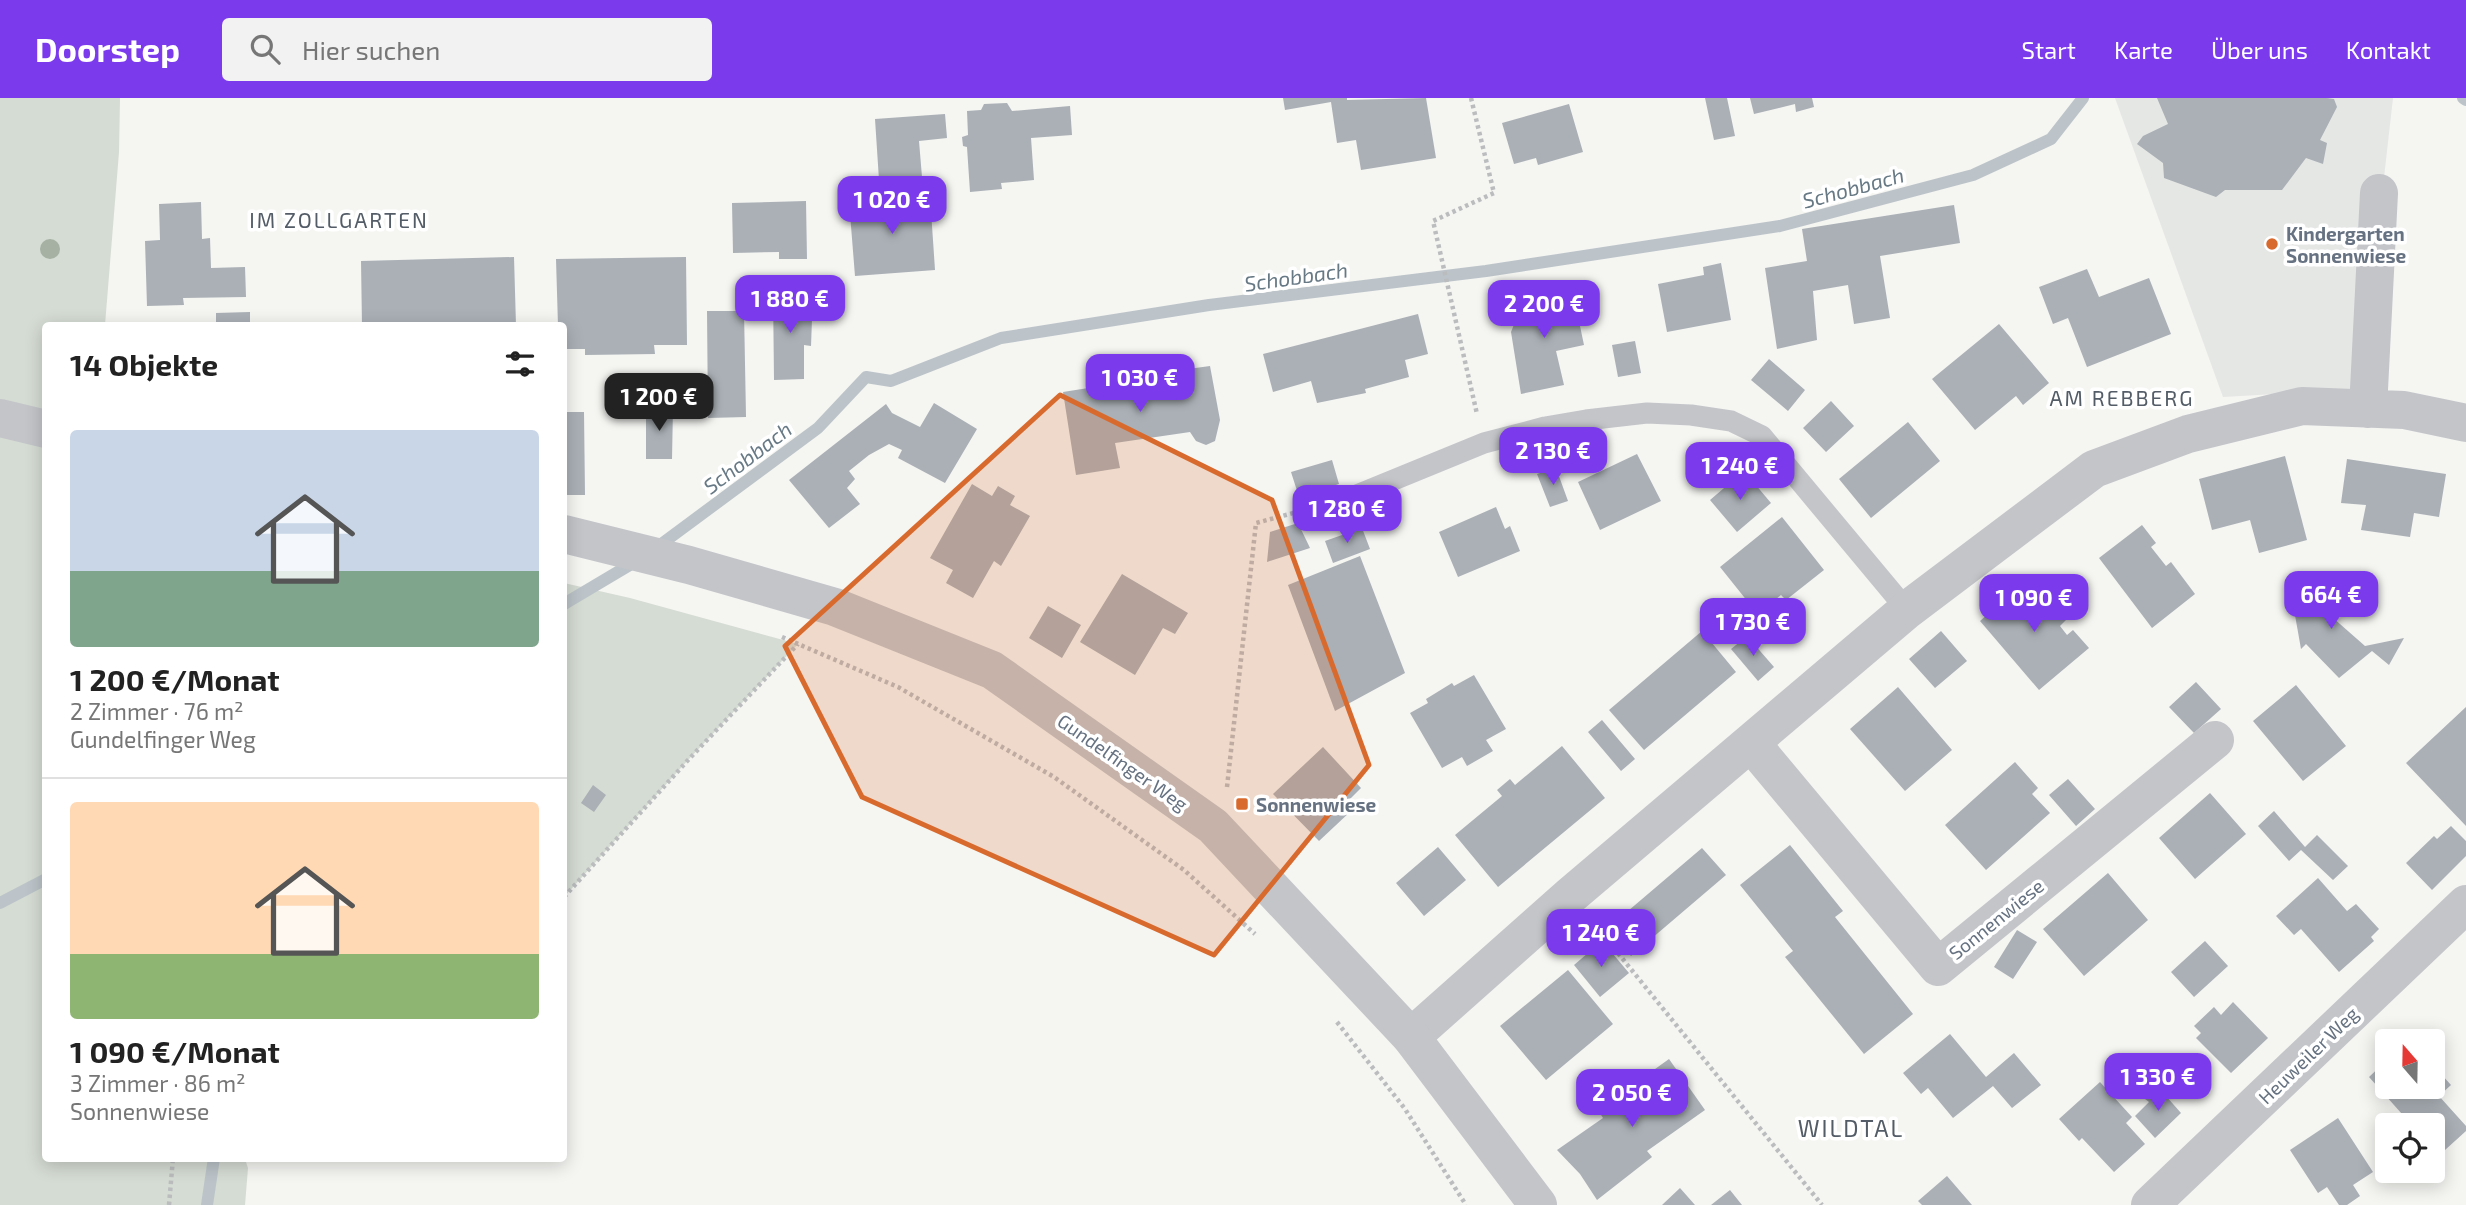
<!DOCTYPE html>
<html lang="de">
<meta charset="utf-8">
<style>
:root{--surface:#fff;--page:#f2f2f2;--text:#222;--muted:#767676;--line:#e0e0e0;--accent:#7c3aed}
body{margin:0;font-family:"Exo 2",sans-serif;background:var(--page);color:var(--text);height:100vh;display:flex;flex-direction:column;font-size:26px;white-space:nowrap}
*{box-sizing:border-box;margin:0}
p{font-size:23px;color:var(--muted)}
.icon{flex:none;width:38px;height:38px;fill:none;stroke:currentColor;stroke-width:2;stroke-linecap:round;stroke-linejoin:round}
.map{position:relative;flex:1;overflow:hidden}
.panel{position:absolute;left:42px;top:224px;width:525px;height:840px;display:flex;flex-direction:column;background:var(--surface);border-radius:7px;box-shadow:0 4px 18px #0003}
.panel>*{flex:none}
.needle{width:46px;rotate:340deg}
.buttons{position:absolute;left:2375px;top:931px;display:grid;gap:14px}
.buttons a{display:grid;place-items:center;width:70px;height:70px;border-radius:7px;background:var(--surface);box-shadow:0 4px 18px #0003;font-size:35px}
.price{position:absolute;translate:-50% -60px;padding:0 16px;border-radius:14px;background:var(--accent);color:#fff;font-size:23px;line-height:46px;filter:drop-shadow(0 2px 4px #0008)}
.price::after{content:'';position:absolute;left:50%;top:42px;width:21px;height:16px;margin-left:-10px;background:inherit;clip-path:polygon(0 0,100% 0,50% 100%)}
.price.selected{background:#222;color:#fff}
ul{padding:0;list-style:none}
li{display:grid;align-content:center;gap:14px;height:371px;padding:0 28px}
li+li{border-top:2px solid var(--line)}
li span{display:grid;place-items:center;height:217px;border-radius:7px;color:#555}
li>.icon{margin-inline-start:auto}
span .icon{width:126px;height:126px;fill:#fffc;stroke-width:1}
li b{font-size:30px}
h2{display:flex;justify-content:space-between;align-items:center;height:84px;padding:0 28px;font-size:30px}
header{display:flex;align-items:center;gap:42px;box-sizing:border-box;height:98px;padding:0 35px;background:var(--accent);color:#fff}
header strong{font-size:33px}
nav{display:flex;gap:38px;margin-inline-start:auto;font-size:24px}
.search{width:490px;height:63px;background:var(--page);display:flex;align-items:center;gap:18px;box-sizing:border-box;padding:0 24px;border-radius:7px;color:var(--muted);font-size:26px}
.map>svg:first-child{display:block}
</style>
<header>
<strong>Doorstep</strong>
<div class="search"><svg class="icon" aria-label="search" viewBox="0 0 24 24"><circle cx="10" cy="10" r="6"/><path d="M15 15l6 6"/></svg>Hier suchen</div>
<nav><a>Start</a><a>Karte</a><a>Über uns</a><a>Kontakt</a></nav>
</header>
<div class="map">
<svg width="2466" height="1107" viewBox="0 0 2466 1107">
<rect width="100%" height="100%" fill="#f5f5f2"/>
<!-- built -->
<path fill="#e5e7e5" d="M2115,0H2393L2360,291L2223,299Z"/>
<!-- green -->
<path fill="#d5dcd3" d="M0,0H120L119,54L105,227L46,228V1060L245,1061L248,1070L245,1107H0Z
M564,485L630,500L798,546L689,661L564,799Z"/>
<g fill="none" stroke-linecap="round" stroke-linejoin="round">
<!-- stream -->
<path stroke="#bcc4c9" stroke-width="12" d="M2463,0L2466,2
M656,450L818,330L866,279L891,283L1001,240L1209,207L1486,173L1780,128L1973,77L2051,41L2083,0
M564,506L638,462
M0,805L46,781
M207,1107L214,1060"/>
</g>
<!-- building -->
<path fill="#aab0b6" d="M1283,0H1347V2L1426,0L1436,60L1361,72L1356,42L1337,45L1331,4L1285,12Z
M1705,0H1727L1735,38L1714,42Z
M1750,0H1812L1814,9L1796,14L1795,6L1754,16Z
M2157,0H2327L2334,1L2337,9L2320,42L2327,45L2323,66L2306,60L2282,92H2225L2216,99L2164,80L2163,65L2137,46L2143,38L2168,26Z
M1007,5L1012,13L1070,8L1072,37L1031,40L1034,82L1001,85L1002,91L970,94L967,49L963,48L962,39L968,37L967,13L981,12L984,6Z
M1569,6L1583,54L1538,67L1536,60L1514,66L1502,25Z
M945,16L947,40L919,43L922,79L879,82L875,21Z
M930,98L935,172L855,178L849,103Z
M806,103L807,161H779V154L733,155L732,105Z
M201,104L202,141L210,140L211,170L245,169L246,199L183,200L184,207L147,208L145,143L160,142L159,106Z
M1954,107L1960,145L1880,158L1890,220L1854,226L1848,187L1813,193L1817,242L1777,251L1765,170L1807,163L1802,131Z
M514,159L516,228H362L361,163Z
M686,159L687,247H654L655,256L585,257V251H564V228H558L556,161Z
M1721,165L1731,222L1667,234L1658,186L1704,177L1703,169Z
M2087,171L2099,199L2149,180L2171,236L2087,269L2068,220L2053,226L2039,189Z
M773,193H803V223L812,221L811,248L804,247V281L774,282Z
M1573,195L1584,247L1556,253L1564,287L1521,296L1511,234L1515,224L1509,209Z
M707,213H744L746,319L708,320Z
M250,214V228H216V215Z
M1418,216L1428,256L1405,262L1409,279L1365,291L1366,295L1317,305L1311,283L1273,294L1263,256Z
M1999,226L2049,285L2023,307L2016,298L1975,332L1932,281Z
M1635,243L1641,275L1618,279L1612,247Z
M1769,261L1805,292L1788,313L1751,282Z
M1156,267L1159,275L1210,268L1220,322L1215,343L1206,347L1196,343L1190,334L1115,345L1120,370L1076,377L1063,294L1139,282V272Z
M1831,303L1854,328L1826,354L1803,330Z
M934,305L977,331L945,385L898,360L902,352L889,346L869,357L849,373L855,381L847,390L860,406L829,430L789,382L886,306L892,315L920,329Z
M646,308L673,309L672,361H646Z
M564,314H584L585,397H564Z
M1908,324L1940,363L1871,420L1839,381Z
M1637,356L1661,403L1600,432L1578,384Z
M2285,358L2307,442L2259,455L2250,422L2212,432L2199,381Z
M2347,361L2446,376L2439,419L2414,415L2410,439L2361,432L2366,407L2341,405Z
M1332,362L1339,386L1299,399L1291,374Z
M1556,370L1568,403L1550,409L1537,376Z
M1744,373L1771,405L1737,434L1710,402Z
M972,386L992,398L998,388L1015,398L1010,407L1030,418L1001,468L994,463L973,500L946,485L953,472L930,460Z
M1496,409L1505,431L1510,428L1520,453L1458,479L1439,434Z
M1782,419L1824,472L1786,502L1781,497L1761,514L1751,501L1748,504L1720,469Z
M1298,425L1310,450L1267,464L1270,434Z
M2142,427L2156,445L2151,449L2166,468L2171,464L2195,496L2152,530L2099,460Z
M1362,430L1370,451L1333,465L1325,443Z
M1360,458L1405,575L1335,613L1288,487Z
M1122,476L1188,515L1175,536L1163,530L1135,577L1080,544Z
M2029,480L2046,500L2039,506L2046,513L2055,505L2068,520L2060,528L2067,537L2073,532L2089,550L2039,592L1980,523Z
M2328,481L2332,519L2365,548L2404,540L2389,567L2372,553L2339,580L2306,546L2301,551L2290,489Z
M1048,508L1081,527L1062,560L1029,540Z
M1702,533L1736,574L1644,652L1609,612Z
M1941,533L1967,563L1935,590L1909,561Z
M1747,538L1774,569L1758,583L1731,551Z
M1474,577L1506,631L1486,642L1493,653L1467,668L1462,659L1442,670L1410,615L1428,605L1426,601L1452,585L1454,588Z
M2196,584L2221,611L2194,635L2169,609Z
M2296,587L2346,648L2303,683L2253,623Z
M1898,589L1952,652L1905,693L1850,631Z
M2466,609V728L2406,665Z
M1602,622L1635,661L1621,673L1588,634Z
M1562,648L1605,700L1498,789L1455,737L1502,698L1497,692L1510,681L1515,687Z
M1323,649L1361,690L1344,707L1351,713L1319,743L1273,696Z
M2015,664L2038,690L2032,696L2050,715L1986,772L1945,727Z
M2068,681L2095,711L2076,728L2049,697Z
M593,687L606,697L594,714L581,705Z
M2210,695L2246,736L2195,781L2159,740Z
M2274,713L2305,749L2317,737L2348,768L2333,782L2301,752L2289,763L2258,728Z
M2451,728L2466,743V758L2432,792L2406,765L2434,738L2437,741Z
M1790,747L1843,813L1835,819L1913,916L1864,956L1785,859L1793,853L1740,787Z
M1438,749L1466,782L1424,818L1396,785Z
M1702,750L1726,777L1631,858L1608,830Z
M2108,775L2148,822L2084,878L2043,831Z
M2318,780L2347,813L2356,806L2379,831L2371,839L2374,843L2339,874L2301,831L2294,837L2276,818Z
M2017,832L2037,844L2013,881L1994,869Z
M1602,843L1629,875L1600,899L1574,867Z
M2205,843L2228,868L2194,899L2171,874Z
M1568,872L1613,926L1546,982L1500,928Z
M2233,904L2268,940L2231,975L2196,940L2201,935L2194,928L2214,909L2221,917Z
M1950,936L1986,979L2014,955L2041,987L2012,1010L1993,988L1953,1020L1928,990L1921,996L1903,975Z
M1669,961L1705,1012L1647,1053L1652,1059L1597,1102L1580,1076L1557,1052L1603,1020L1598,1012Z
M2387,962V989H2432V966L2451,987L2439,998L2466,1028V1033L2445,1052L2432,1038V1027H2422L2415,1020L2410,1025L2369,979Z
M2100,984L2132,1019L2126,1025L2145,1046L2114,1074L2082,1040L2079,1043L2059,1021Z
M2158,989L2181,1015L2155,1040L2135,1018L2149,1004L2145,1001Z
M2338,1020L2373,1074L2353,1087L2360,1098L2347,1107H2339L2327,1089L2318,1095L2290,1052Z
M1947,1078L1972,1107H1922L1918,1103Z
M1680,1090L1695,1107H1662Z
M1730,1092L1742,1107H1711Z"/>
<g fill="none" stroke-linecap="round" stroke-linejoin="round">
<!-- path -->
<path stroke="#babcbe" stroke-width="4.5" stroke-dasharray="3.5 3.5" stroke-linecap="butt" d="M1471,0L1494,95L1433,123L1477,316
M782,539L898,589L1054,679L1184,772L1255,836
M1227,689L1256,425L1323,407
M564,799L689,661L798,546
M1596,828L1822,1107
M1337,924L1405,1011L1466,1107
M169,1107L173,1060"/>
<!-- service -->
<path stroke="#c3c5c9" stroke-width="21" d="M1352,399L1484,345L1545,329L1586,322L1647,315L1691,317L1731,323L1762,338L1907,512"/>
<!-- minor -->
<path stroke="#c3c5c9" stroke-width="38" d="M2368,311L2379,95
M1751,645L1938,869L2215,642
M1411,939L1571,797L1907,512L2094,371L2188,336L2302,308L2404,312L2466,325
M2150,1107L2466,806"/>
<!-- tertiary -->
<path stroke="#c3c5c9" stroke-width="38" d="M0,320L46,331
M564,436L689,467L835,509L992,572L1213,728L1411,939L1538,1107"/>
</g>
<!-- trees -->
<circle fill="#a6b1a4" cx="50" cy="151" r="10"/>
<!-- marked area -->
<path fill="#d96a2e" fill-opacity="0.2" stroke="#d96a2e" stroke-width="5" stroke-linejoin="round" d="M1060,297L1272,402L1369,667L1214,857L862,699L785,548Z"/>
<!-- markers -->
<g fill="#d96a2e" stroke="#fff" stroke-width="2.5">
<circle cx="2272" cy="146" r="7"/>
<rect x="1235" y="699" width="14" height="14" rx="3.5"/>
</g>
<g text-anchor="middle" dominant-baseline="central" stroke-width="7" stroke-linejoin="round" paint-order="stroke">
<!-- poi labels -->
<g font-size="19" font-weight="bold" fill="#667281" stroke="#fff" text-anchor="start">
<text x="2286" y="135">Kindergarten<tspan x="2286" dy="22">Sonnenwiese</tspan></text>
<text x="1256" y="706">Sonnenwiese</text>
</g>
<!-- street labels -->
<g font-size="19" fill="#667281" stroke="#fff">
<text transform="translate(1123 664) rotate(35)">Gundelfinger Weg</text>
<text transform="translate(1996 821) rotate(-39)">Sonnenwiese</text>
<text transform="translate(2308 957) rotate(-44)">Heuweiler Weg</text>
</g>
<!-- water labels -->
<g font-size="21" font-style="italic" fill="#677985" stroke="#fff">
<text transform="translate(1853 89) rotate(-15)">Schobbach</text>
<text transform="translate(1296 178) rotate(-8)">Schobbach</text>
<text transform="translate(747 359) rotate(-37)">Schobbach</text>
</g>
<!-- neighbourhood labels -->
<g font-size="21" letter-spacing="2" fill="#535c67" stroke="#fff">
<text x="339" y="121">IM ZOLLGARTEN</text>
<text x="2122" y="299">AM REBBERG</text>
</g>
<!-- quarter labels -->
<g font-size="23" letter-spacing="2" fill="#535c67" stroke="#fff">
<text x="1851" y="1030">WILDTAL</text>
</g>
</g>
</svg>
<div class="buttons">
<a><svg class="needle" viewBox="-14 -14 28 28"><path d="M0-13l5 13h-10z" fill="#e53935"/><path d="M0 13l5-13h-10z" fill="#767676"/></svg></a>
<a><svg class="icon" aria-label="locate" viewBox="0 0 24 24"><circle cx="12" cy="12" r="6"/><path d="M12 2v4M12 18v4M2 12h4M18 12h4"/></svg></a>
</div>
<b class="price" style="left:892px;top:138px">1 020 €</b>
<b class="price" style="left:790px;top:237px">1 880 €</b>
<b class="price" style="left:1544px;top:242px">2 200 €</b>
<b class="price" style="left:1140px;top:316px">1 030 €</b>
<b class="price selected" style="left:659px;top:335px">1 200 €</b>
<b class="price" style="left:1553px;top:389px">2 130 €</b>
<b class="price" style="left:1740px;top:404px">1 240 €</b>
<b class="price" style="left:1347px;top:447px">1 280 €</b>
<b class="price" style="left:2331px;top:533px">664 €</b>
<b class="price" style="left:2034px;top:536px">1 090 €</b>
<b class="price" style="left:1753px;top:560px">1 730 €</b>
<b class="price" style="left:1601px;top:871px">1 240 €</b>
<b class="price" style="left:2158px;top:1015px">1 330 €</b>
<b class="price" style="left:1632px;top:1031px">2 050 €</b>
<section class="panel">
<h2>14 Objekte<svg class="icon" aria-label="filters" viewBox="0 0 24 24"><path d="M4 7h16M4 17h16"/><circle cx="9" cy="7" r="2"/><circle cx="15" cy="17" r="2"/></svg></h2>
<ul>
<li><span style="background:linear-gradient(#c9d6e8 65%,#7fa58c 0)"><svg class="icon" aria-label="home" viewBox="0 0 24 24"><path d="M3 11l9-7 9 7M6 9v11h12V9"/></svg></span><div><b>1 200 €/Monat</b><p>2 Zimmer · 76 m²</p><p>Gundelfinger Weg</p></div></li>
<li><span style="background:linear-gradient(#ffd9b3 70%,#8fb573 0)"><svg class="icon" aria-label="home" viewBox="0 0 24 24"><path d="M3 11l9-7 9 7M6 9v11h12V9"/></svg></span><div><b>1 090 €/Monat</b><p>3 Zimmer · 86 m²</p><p>Sonnenwiese</p></div></li>
</ul>
</section>
</div>
